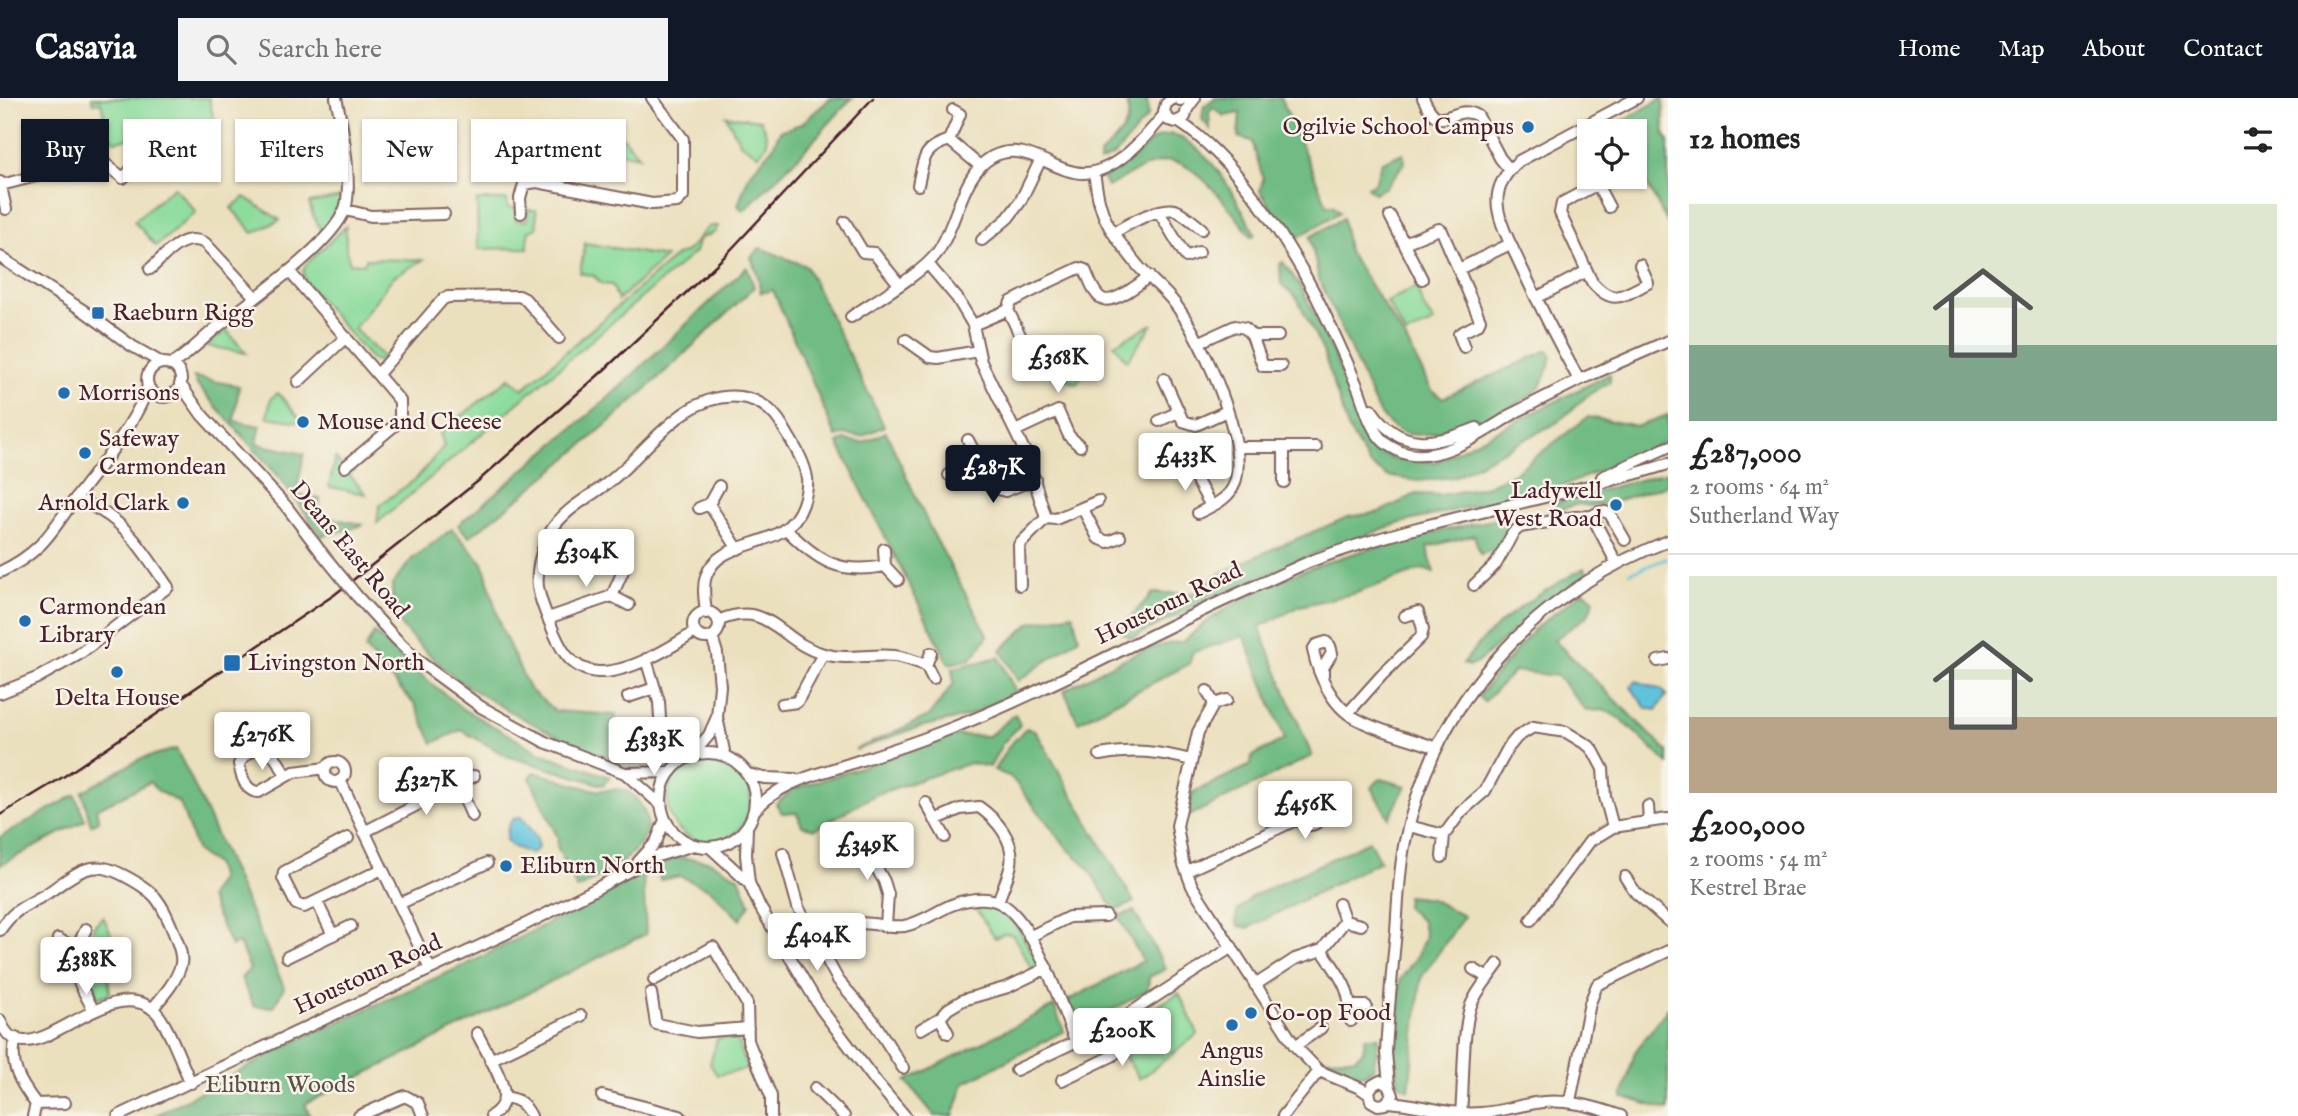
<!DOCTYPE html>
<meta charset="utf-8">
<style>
:root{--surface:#fff;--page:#f2f2f2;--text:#222;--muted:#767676;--line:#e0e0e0;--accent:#111827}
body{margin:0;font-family:"IM FELL English",serif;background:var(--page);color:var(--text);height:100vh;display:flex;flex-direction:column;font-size:26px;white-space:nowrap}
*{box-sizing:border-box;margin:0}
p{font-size:23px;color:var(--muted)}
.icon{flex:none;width:38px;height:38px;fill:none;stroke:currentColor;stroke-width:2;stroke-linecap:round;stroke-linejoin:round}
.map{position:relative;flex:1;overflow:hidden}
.panel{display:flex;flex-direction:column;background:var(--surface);width:630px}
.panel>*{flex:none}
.top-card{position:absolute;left:21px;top:21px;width:665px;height:63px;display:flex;gap:14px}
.tools{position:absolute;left:1577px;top:21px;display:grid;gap:14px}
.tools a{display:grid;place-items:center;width:70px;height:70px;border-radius:0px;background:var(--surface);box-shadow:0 2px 5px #0004;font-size:35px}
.price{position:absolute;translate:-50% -60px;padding:0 16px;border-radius:7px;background:#fff;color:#222;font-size:23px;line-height:46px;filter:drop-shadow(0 2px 4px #0008)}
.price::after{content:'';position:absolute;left:50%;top:42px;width:21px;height:16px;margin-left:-10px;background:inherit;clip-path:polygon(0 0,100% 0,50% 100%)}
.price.active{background:var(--accent);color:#fff}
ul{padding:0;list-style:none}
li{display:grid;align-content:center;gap:14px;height:371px;padding:0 21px}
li+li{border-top:2px solid var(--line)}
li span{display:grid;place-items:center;height:217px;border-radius:0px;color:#555}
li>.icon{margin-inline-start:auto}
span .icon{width:126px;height:126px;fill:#fffc;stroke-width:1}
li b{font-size:30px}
h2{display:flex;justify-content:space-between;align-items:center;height:84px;padding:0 21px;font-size:30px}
.pill{padding:0 24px;border-radius:0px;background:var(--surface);box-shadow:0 2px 5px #0004;font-size:24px;line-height:63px}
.pill.active{background:var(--accent);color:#fff}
header{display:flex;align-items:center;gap:42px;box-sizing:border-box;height:98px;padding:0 35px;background:var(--accent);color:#fff}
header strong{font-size:33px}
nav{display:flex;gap:38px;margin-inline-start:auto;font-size:24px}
.search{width:490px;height:63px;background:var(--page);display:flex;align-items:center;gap:18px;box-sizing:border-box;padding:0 24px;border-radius:0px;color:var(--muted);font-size:26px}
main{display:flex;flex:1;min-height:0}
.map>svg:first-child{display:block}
</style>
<header>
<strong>Casavia</strong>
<div class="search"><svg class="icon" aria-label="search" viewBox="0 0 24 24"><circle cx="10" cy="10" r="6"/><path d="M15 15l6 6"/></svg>Search here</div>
<nav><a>Home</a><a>Map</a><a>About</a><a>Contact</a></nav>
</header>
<main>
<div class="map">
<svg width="1668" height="1018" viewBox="0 0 1668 1018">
<rect width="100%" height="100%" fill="#f7f3e8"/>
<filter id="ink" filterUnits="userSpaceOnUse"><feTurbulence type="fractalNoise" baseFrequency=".0143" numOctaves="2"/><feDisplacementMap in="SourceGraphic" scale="14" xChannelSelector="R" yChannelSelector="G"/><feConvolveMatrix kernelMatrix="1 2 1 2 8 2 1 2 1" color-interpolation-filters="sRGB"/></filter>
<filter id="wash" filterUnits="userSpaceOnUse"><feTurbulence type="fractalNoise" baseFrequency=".00686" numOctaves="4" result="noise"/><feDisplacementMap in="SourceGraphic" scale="28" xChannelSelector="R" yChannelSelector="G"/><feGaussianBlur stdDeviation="1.57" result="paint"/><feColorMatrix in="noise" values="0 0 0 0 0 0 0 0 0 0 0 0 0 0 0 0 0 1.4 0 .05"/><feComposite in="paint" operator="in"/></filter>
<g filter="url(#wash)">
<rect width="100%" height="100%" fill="#ebe0be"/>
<!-- green -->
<path fill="#8cdc9c" stroke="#6b7e64" stroke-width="2" d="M92,0H209L214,22L208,50L193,33L164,51L141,39L114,43L108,37L101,4L93,5Z
M726,18L760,22L766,36L767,46L759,57L740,45Z
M547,34L548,37H612L623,39L639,58L546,40L512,41V36Z
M174,89L196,114L156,148L134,123Z
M245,99L280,122L253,135L231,110Z
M341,99L333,125L323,136L313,117L309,105Z
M477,102H507L508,110H515L516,122L527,123L528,112H536L537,130L528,134V150L478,151Z
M346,128V151L350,165L364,166L366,161L423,162L393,179L354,231L385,261L377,263L371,261L305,184L303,173L306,166Z
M710,128H718L715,134L699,141L695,154L377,425L379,410L381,406L416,381L444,348L440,335L509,280L523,291L677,157C693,155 697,136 710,128Z
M585,145L666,159L618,202L612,187L602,186L594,178L580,175Z
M1417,188C1420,203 1424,212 1434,224L1406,237L1387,204Z
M1153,226L1127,263L1114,246Z
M226,232L246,255L206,248Z
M1098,250L1103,251L1076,286L1041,270L1078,253Z
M278,295L301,322L298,324L267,319L271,300Z
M335,360L366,396L329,389Z
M667 702a42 42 0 1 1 84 0a42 42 0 1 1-84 0Z
M981,806C1011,808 1023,840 1037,863V867L1032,871L1013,837L1005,835L995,840L974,808Z
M103,818L117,850L108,876L110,895L95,901L84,870L94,828Z
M1179,895L1198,936L1140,981L1124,957L1129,942L1127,927Z
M731,939L740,946L741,956L749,971L717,977L710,966L717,941Z"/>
<!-- forest -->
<path fill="#71bc84" stroke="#5e6e58" stroke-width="2" d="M831,0H852L801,56L743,113L738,107L749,77L773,49L780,33L801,26Z
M1124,0H1147L1148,18L1115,57L1100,64V57C1117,39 1138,26 1124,0Z
M1215,0H1281L1327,107H1333L1340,114L1292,143L1260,93L1263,81L1252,43L1238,39L1240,15L1224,18L1213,9L1209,15L1210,31L1202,21L1204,8Z
M1663,0L1664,36L1668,42V126L1635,63L1634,33H1619L1615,27Z
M1172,36C1214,52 1235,99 1255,136L1252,139C1234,118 1198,62 1168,63C1147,64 1125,80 1107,89L1103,80C1112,74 1122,68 1131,61C1147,48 1150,39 1172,36Z
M1403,55L1405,64L1386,89L1374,95L1367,89L1375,85L1381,65Z
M1343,120L1348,153L1405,240L1432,293L1443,300L1548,252L1552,259C1548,268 1545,282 1539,289C1520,312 1434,344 1405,335C1392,331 1385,322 1377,311L1319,181L1310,139Z
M760,150L806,168L884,328L861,339L845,336L836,339L773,192L761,195L758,179L751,159Z
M1283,164L1301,189L1331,251L1374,347L1392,361L1436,364L1610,276V284L1588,297L1558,324L1454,379L1418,383L1387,378L1369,366L1348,330L1323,253L1297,200L1281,186L1280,166Z
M747,169L754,189C664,277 570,363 469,439L458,427L605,303Z
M194,279L239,288L234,323L260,328L257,346L304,356L296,396L320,401L318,417L364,427L322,438L280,380L197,287Z
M1668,317V343L1568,386L1400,425L1321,453L1199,506L1132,540L1118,532L1153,495H1196L1220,475L1268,453L1348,419L1380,414L1416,396L1441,397L1488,388L1514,375L1588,319L1638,328Z
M886,334L930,430L988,538L971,561L949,566L838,345L845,342L863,345Z
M1668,374V387L1609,405L1590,408L1578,406L1553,414L1551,406Z
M1503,420L1507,430L1496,452L1480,456L1474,437L1427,449L1434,475L1423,471L1356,495L1300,508L1259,529L1312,658L1187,719L1192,695L1251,667L1252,658L1285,641L1244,538L1193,554L1189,566L1078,624L1064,592C1099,575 1144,545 1183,544C1262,469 1399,441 1503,420Z
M452,431L483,465L501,530L529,591L555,613L616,617L615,628L626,630V645L637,651H654L660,660C654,662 646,666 639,666C601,666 498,608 464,586C449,576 403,534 395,519C391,511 393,496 392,487L412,461Z
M1584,470L1588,476L1542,509L1477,565L1470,568L1463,566C1493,523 1539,495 1584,470Z
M1584,493L1594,502L1588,517L1554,542L1668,654V666L1622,622L1605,612L1586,613L1558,578L1514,573L1484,604L1478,598L1534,531Z
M1073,516L1079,540L1018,583L1001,552L1030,525Z
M374,535L415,572L463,611L543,656L610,679L603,687L507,658L461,632L433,645L415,607L365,551Z
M999,559L1016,595L965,619L919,629L855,652L929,618L954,585L952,571Z
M1015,616L1020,627L1002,646L990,669L970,665L877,696L815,731L802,728L797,715H782L776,706L794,691L957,637L989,638Z
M1026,630L1035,632L1134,804L1115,813L1085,766L1069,752L1011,679L994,672L1008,649Z
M176,651L190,678L284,889L274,909L254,908L241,880L250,871L239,845L231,848L209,799L220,781L215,766L197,754L180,705L158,693L150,684L96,711L99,723L91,727L82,694L140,661Z
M534,674C554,679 576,689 597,692C606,693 616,690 624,692C632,694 639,704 643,711C663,748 602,778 577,791L557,748L558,740L530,680Z
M1380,681L1406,688L1389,720L1371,690Z
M75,697L85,722L0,767V739Z
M1369,743L1380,763L1248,830L1239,828L1236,824L1237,814L1251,799Z
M674,759L709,763L739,779L750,806L740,822L711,792L680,778L660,782L658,771Z
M643,776L646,836L305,1006L310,1018H155L302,940L476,862Z
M1407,798L1431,801L1464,818L1421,880L1409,992L1398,985L1394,950L1400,882L1417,858L1425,839L1422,823L1406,809Z
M1134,813L1166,871L1149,879L1148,892L1087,926H1077L1067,903L1143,863L1118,818Z
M1054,908L1064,933L964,985L953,1018H935L906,983Z
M1668,910V1012L1622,999L1635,954Z
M1365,939H1379L1373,971L1364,977L1331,972L1316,963L1319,959L1322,961L1355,960L1363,953Z"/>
<!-- water -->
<path fill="#5ec3dc" stroke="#547184" stroke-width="2" d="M1636,583L1663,592L1666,598L1656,612L1646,610L1631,589Z
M521,719L536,739L538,750L531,756L512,748L506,742L508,729L513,721Z"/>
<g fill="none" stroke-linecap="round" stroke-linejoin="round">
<!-- stream -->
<path stroke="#5ec3dc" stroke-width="2.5" d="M1629,475L1666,461"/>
</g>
</g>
<g filter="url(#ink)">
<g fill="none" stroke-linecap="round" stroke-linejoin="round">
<!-- minor casing -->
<g stroke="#82635e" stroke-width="14">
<path id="minor" d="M1423,0C1442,42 1451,3 1478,18L1500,60L1509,71
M1172,1L1166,6L1164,13L1168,22L1176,24L1185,19L1187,11L1195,0
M1180,2L1184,0
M1179,24C1234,59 1286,140 1316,198C1331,228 1345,259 1358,290C1365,308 1369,329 1383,343C1388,348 1395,351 1401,354C1436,368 1484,334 1513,316
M949,42L980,68
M274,57L275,61L345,46
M1094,74C1097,96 1100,115 1113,135C1121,146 1130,158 1139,169C1151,182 1165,192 1176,207C1201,240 1255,352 1232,391C1225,403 1210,409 1198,415
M0,84L6,111
M1,87L95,63L104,65L123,80L130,73
M918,87C924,61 922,51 949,42L960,16L953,12
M1609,109L1599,90L1594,88L1562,105L1560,115L1592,184C1613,209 1624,197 1648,185L1640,167
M345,112L371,118L444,116
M1159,114L1186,159L1199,154
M521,115L520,100L524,86L537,84L652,106L677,104L683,98V41L652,0
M1390,118L1422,181
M845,124L863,154L874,155L899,186
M1113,135C1127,127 1158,108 1175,112C1184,115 1194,125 1202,131
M982,142L1008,120L1020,104L1041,61
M1404,145L1439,131L1442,133L1480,222L1478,226L1459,236L1464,249
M0,159L84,213L132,248L162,265
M928,166L957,200L973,227L981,264L1026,356L1046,420
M150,171C167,156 182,134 205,145L255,199
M1459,171L1510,146
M289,173L400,303V319L395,327L345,369
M1047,185L1079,170L1085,172C1089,180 1094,198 1103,201C1114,206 1141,185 1149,178
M1536,200L1587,173
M1008,212L1028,254
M851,219C874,203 922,176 937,155C957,128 961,76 992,59C1026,41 1052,75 1084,75C1115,75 1146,39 1164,17
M973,227L1008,212L1011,204L1042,188
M1252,238L1263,268H1281
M906,242L930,259L938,260L978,253
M1200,244L1235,228L1245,230L1252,238H1278
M147 282a17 17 0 1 1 34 0a17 17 0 1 1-34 0Z
M170,267C188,257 200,243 216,230C248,205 332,147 345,111C353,88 342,25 336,0
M378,276L443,201L448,199L519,198L525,201L559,240
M1164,281L1183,323L1196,327L1227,313
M1579,282C1558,244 1538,205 1520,166C1512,148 1501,130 1498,110C1495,91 1505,75 1519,63L1637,0
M298,284L346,239
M180,286L202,317L286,408L321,454
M1371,311C1399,354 1435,347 1477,330
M1508,318L1579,282L1668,243
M1159,323L1178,314
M1015,333L1058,313L1069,338L1080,348
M968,342L986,376
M1236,349H1316
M1187,365L1211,408
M949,377L986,376L994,390L1005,393L1035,381
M1602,379L1668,349
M1284,384V349
M709,406L738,451
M699,410L709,406L719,388
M1083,411L1098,440L1108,444L1120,439
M1592,418C1598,414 1603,411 1610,416L1625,442
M787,432C818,463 839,477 885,468L884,451
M885,468L898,482
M0,474C15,467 28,459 40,447C51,436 60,422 69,409C92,378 139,323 148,287
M1020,487L1019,447L1046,420L1056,421L1098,403
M1474,487L1496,466L1513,435L1520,429L1575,419L1592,418L1617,466
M356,497L396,541L421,565L481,609L545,644L625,675L661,707
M612,498L629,507
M693 527a13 13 0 1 1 26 0a13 13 0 1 1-26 0Z
M548,520L612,498L626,466V458
M718,523C770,500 780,545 824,556C848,563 871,555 895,558C905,559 916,564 926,567
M695,534C670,550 630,575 598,574C569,572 559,548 550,525C545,514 540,501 538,489C536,472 542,449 551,433C565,409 595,397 615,379C651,348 687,293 740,299C758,301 772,311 782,327C791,343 804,361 807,380C808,388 806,397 803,406C786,456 721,436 706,478C702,490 705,503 706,515
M712,539L717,555L720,588L717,619L725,658
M931,555L926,567L933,581
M1658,563L1668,561
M1323,577V570L1332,555L1330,548L1326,544L1316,547L1313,552C1318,576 1332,608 1355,620C1377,633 1413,641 1437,650
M1207,593L1214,606
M0,595L37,580L78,557L168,489C149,462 131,430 101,413C94,408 84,405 75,401
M628,599L655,590
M1227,602L1214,606L1198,634L1177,728L1183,764L1192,788L1295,948L1319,973L1360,990L1369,996
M782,606L797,604L823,556
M1348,615L1382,577L1421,539L1423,531L1418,514L1405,518
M631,639L648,641L661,637L659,604L646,561
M661 702a47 47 0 1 1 94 0a47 47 0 1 1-94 0Z
M692,657L709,637L717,619
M1100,657C1136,651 1156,653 1191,662
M325 674a10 10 0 1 1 20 0a10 10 0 1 1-20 0Z
M625,675L669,674
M748,676L764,680L795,681
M287,678L269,650C257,647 244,656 239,666C241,678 246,694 259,694L294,674L326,670
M340,682L430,871
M458,686L472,718
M1296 714a13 13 0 1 1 26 0a13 13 0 1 1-26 0Z
M926,705L945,739
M1648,708L1649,723
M754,713C781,683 816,677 852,665C884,655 916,644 947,632C1052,591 1150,535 1253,489C1273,481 1292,471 1311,463C1427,420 1550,403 1668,366
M935,722L960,711L979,709C996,721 1015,742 1011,766C1009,778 1002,791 998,804
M1409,728L1444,737L1461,714L1485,693L1508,650L1517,639L1533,629L1566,634L1589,648L1594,654L1603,671L1605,699L1613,729L1668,721
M747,729L746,757L749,785
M364,734L474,678
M858,738L884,783L888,796L886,828
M348,740L284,774L283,780L296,806L304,809L382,771
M711,750L749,785L760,809L821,911L877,985L905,1018
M783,755L798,809L838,882L872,921L903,970
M1442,759L1444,737
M638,764L656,744L665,722
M1187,773L1298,721
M1625,779L1636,795L1668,823
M317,804L333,837
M399,806L487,765
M1531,822L1590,743L1613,729
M1345,823L1361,827
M86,831C66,867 76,879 94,913
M0,832C13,813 21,810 41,799C56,791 70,776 87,771C100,767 111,771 123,777C156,794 160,801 174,835C177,844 183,855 181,866C177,883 163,898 152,911
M815,838C828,832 841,826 856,825C872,824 888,830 904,828C927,824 945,805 969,802C979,800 991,800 1000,805C1034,822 1062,910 1076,945
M1029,839L1069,819L1106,818
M58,841L76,850
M1322,852C1341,881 1350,887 1351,923
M287,859L351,828
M1473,871L1488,880
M654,882L713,849L747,906L748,943L771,998V1018
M1255,887L1295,861L1322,852L1345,823L1339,806
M651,895L656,926L697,934L748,930
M1350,908H1366
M940,920L948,935
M0,922C24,989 105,871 154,912C167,923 182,967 191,985
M921,931L940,920L948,911L963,902L1008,889L1047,870
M477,935C484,950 506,984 504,1000C503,1008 497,1014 491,1018
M16,940C8,967 21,986 36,1006
M1295,948L1321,930
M490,962L581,918
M1016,972L1115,925L1232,849
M1062,982L1112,958C1125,948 1121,939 1115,925
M1389,987L1380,983L1373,987L1369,993L1371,1003L1378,1007L1385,1006L1393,997L1389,987L1386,955C1388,914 1392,874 1396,833C1398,803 1399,772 1405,743C1435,602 1535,494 1668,443
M815,990L844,1018
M602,998L680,1018
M504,999C519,1001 524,1005 531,1018
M1570,1003L1590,905L1597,887L1668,853
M1389,1004C1420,1006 1450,1018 1481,1015C1499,1014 1517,1008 1535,1005C1565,1000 1592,1008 1621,1018
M1461,1015C1464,986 1462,933 1471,907C1477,892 1489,879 1498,866
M33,1018L36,1006L65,1005
M118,1018L520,829L590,794L654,759L694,747
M359,1018L405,998L418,1005L423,1018
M1283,1018L1319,973"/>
</g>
<!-- minor -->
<use href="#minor" stroke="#fff" stroke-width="10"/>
<!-- rail -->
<path stroke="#4a1f2b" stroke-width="2.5" d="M0,717L63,679L334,497L477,384L603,273L724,159L873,0"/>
<!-- minor-bridge casing -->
<g stroke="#82635e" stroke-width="14" stroke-linecap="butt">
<path id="minor-bridge" d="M321,454L356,497"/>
</g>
<!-- minor-bridge -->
<use href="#minor-bridge" stroke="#fff" stroke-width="10"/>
</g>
</g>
<!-- markers -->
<g fill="#1f6fb2" stroke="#f7f3e8" stroke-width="2.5">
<circle cx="1528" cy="29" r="7"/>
<rect x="91" y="208" width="14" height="14" rx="3.5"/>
<circle cx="64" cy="295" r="7"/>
<circle cx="303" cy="324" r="7"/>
<circle cx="85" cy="355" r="7"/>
<circle cx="183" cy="405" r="7"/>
<circle cx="1616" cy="407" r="7"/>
<circle cx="25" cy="523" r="7"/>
<rect x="223" y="556" width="18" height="18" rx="3.5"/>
<circle cx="117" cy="574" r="7"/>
<circle cx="506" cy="768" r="7"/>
<circle cx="1251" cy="915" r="7"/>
<circle cx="1232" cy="927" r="7"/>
</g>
<g text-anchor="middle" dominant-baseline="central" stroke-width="5" stroke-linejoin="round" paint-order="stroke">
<!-- poi labels -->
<g font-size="24" fill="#4a1f2b" stroke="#f7f3e8" text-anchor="start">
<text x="1514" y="29" text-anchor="end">Ogilvie School Campus</text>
<text x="112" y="215">Raeburn Rigg</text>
<text x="78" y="295">Morrisons</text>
<text x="317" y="324">Mouse and Cheese</text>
<text x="99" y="341">Safeway<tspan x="99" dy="28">Carmondean</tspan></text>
<text x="1602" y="393" text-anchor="end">Ladywell<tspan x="1602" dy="28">West Road</tspan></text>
<text x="169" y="405" text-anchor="end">Arnold Clark</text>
<text x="39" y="509">Carmondean<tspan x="39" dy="28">Library</tspan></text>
<text x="248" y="565">Livingston North</text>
<text x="117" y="600" text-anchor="middle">Delta House</text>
<text x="520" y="768">Eliburn North</text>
<text x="1265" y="915">Co-op Food</text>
<text x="1232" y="953" text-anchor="middle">Angus<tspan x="1232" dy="28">Ainslie</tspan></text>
</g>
<!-- street labels -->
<g font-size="24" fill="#4a1f2b" stroke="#f7f3e8">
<text transform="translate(349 452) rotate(50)">Deans East Road</text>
<text transform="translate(1169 506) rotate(-26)">Houstoun Road</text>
<text transform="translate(368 877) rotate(-25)">Houstoun Road</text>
</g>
<!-- park labels -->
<g font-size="24" fill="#5a4e47" stroke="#f7f3e8">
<text x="280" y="987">Eliburn Woods</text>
</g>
</g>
</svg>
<div class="tools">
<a><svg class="icon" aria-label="locate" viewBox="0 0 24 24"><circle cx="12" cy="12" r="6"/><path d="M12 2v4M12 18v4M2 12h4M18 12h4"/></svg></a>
</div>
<b class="price" style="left:1058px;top:297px">£368K</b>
<b class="price" style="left:1185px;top:395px">£433K</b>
<b class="price active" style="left:993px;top:407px">£287K</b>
<b class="price" style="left:586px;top:491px">£304K</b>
<b class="price" style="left:262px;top:674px">£276K</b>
<b class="price" style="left:654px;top:679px">£383K</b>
<b class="price" style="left:426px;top:719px">£327K</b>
<b class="price" style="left:1305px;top:743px">£456K</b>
<b class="price" style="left:867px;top:784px">£349K</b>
<b class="price" style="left:817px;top:875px">£404K</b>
<b class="price" style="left:86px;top:899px">£388K</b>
<b class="price" style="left:1122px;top:970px">£200K</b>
<div class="top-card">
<a class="pill active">Buy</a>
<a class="pill">Rent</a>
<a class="pill">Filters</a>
<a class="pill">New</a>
<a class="pill">Apartment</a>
</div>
</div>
<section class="panel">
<h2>12 homes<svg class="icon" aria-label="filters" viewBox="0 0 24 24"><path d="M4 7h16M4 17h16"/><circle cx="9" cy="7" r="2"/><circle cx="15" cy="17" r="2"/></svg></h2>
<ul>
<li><span style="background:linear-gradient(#dfe7d0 65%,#7fa58c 0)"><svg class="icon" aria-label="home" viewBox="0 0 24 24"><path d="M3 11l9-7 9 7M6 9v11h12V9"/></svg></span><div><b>£287,000</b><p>2 rooms · 64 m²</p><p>Sutherland Way</p></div></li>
<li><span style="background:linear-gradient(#dfe7d0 65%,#b9a48a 0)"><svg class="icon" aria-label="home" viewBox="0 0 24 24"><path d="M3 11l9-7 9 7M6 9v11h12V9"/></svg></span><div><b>£200,000</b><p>2 rooms · 54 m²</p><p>Kestrel Brae</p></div></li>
</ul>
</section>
</main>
